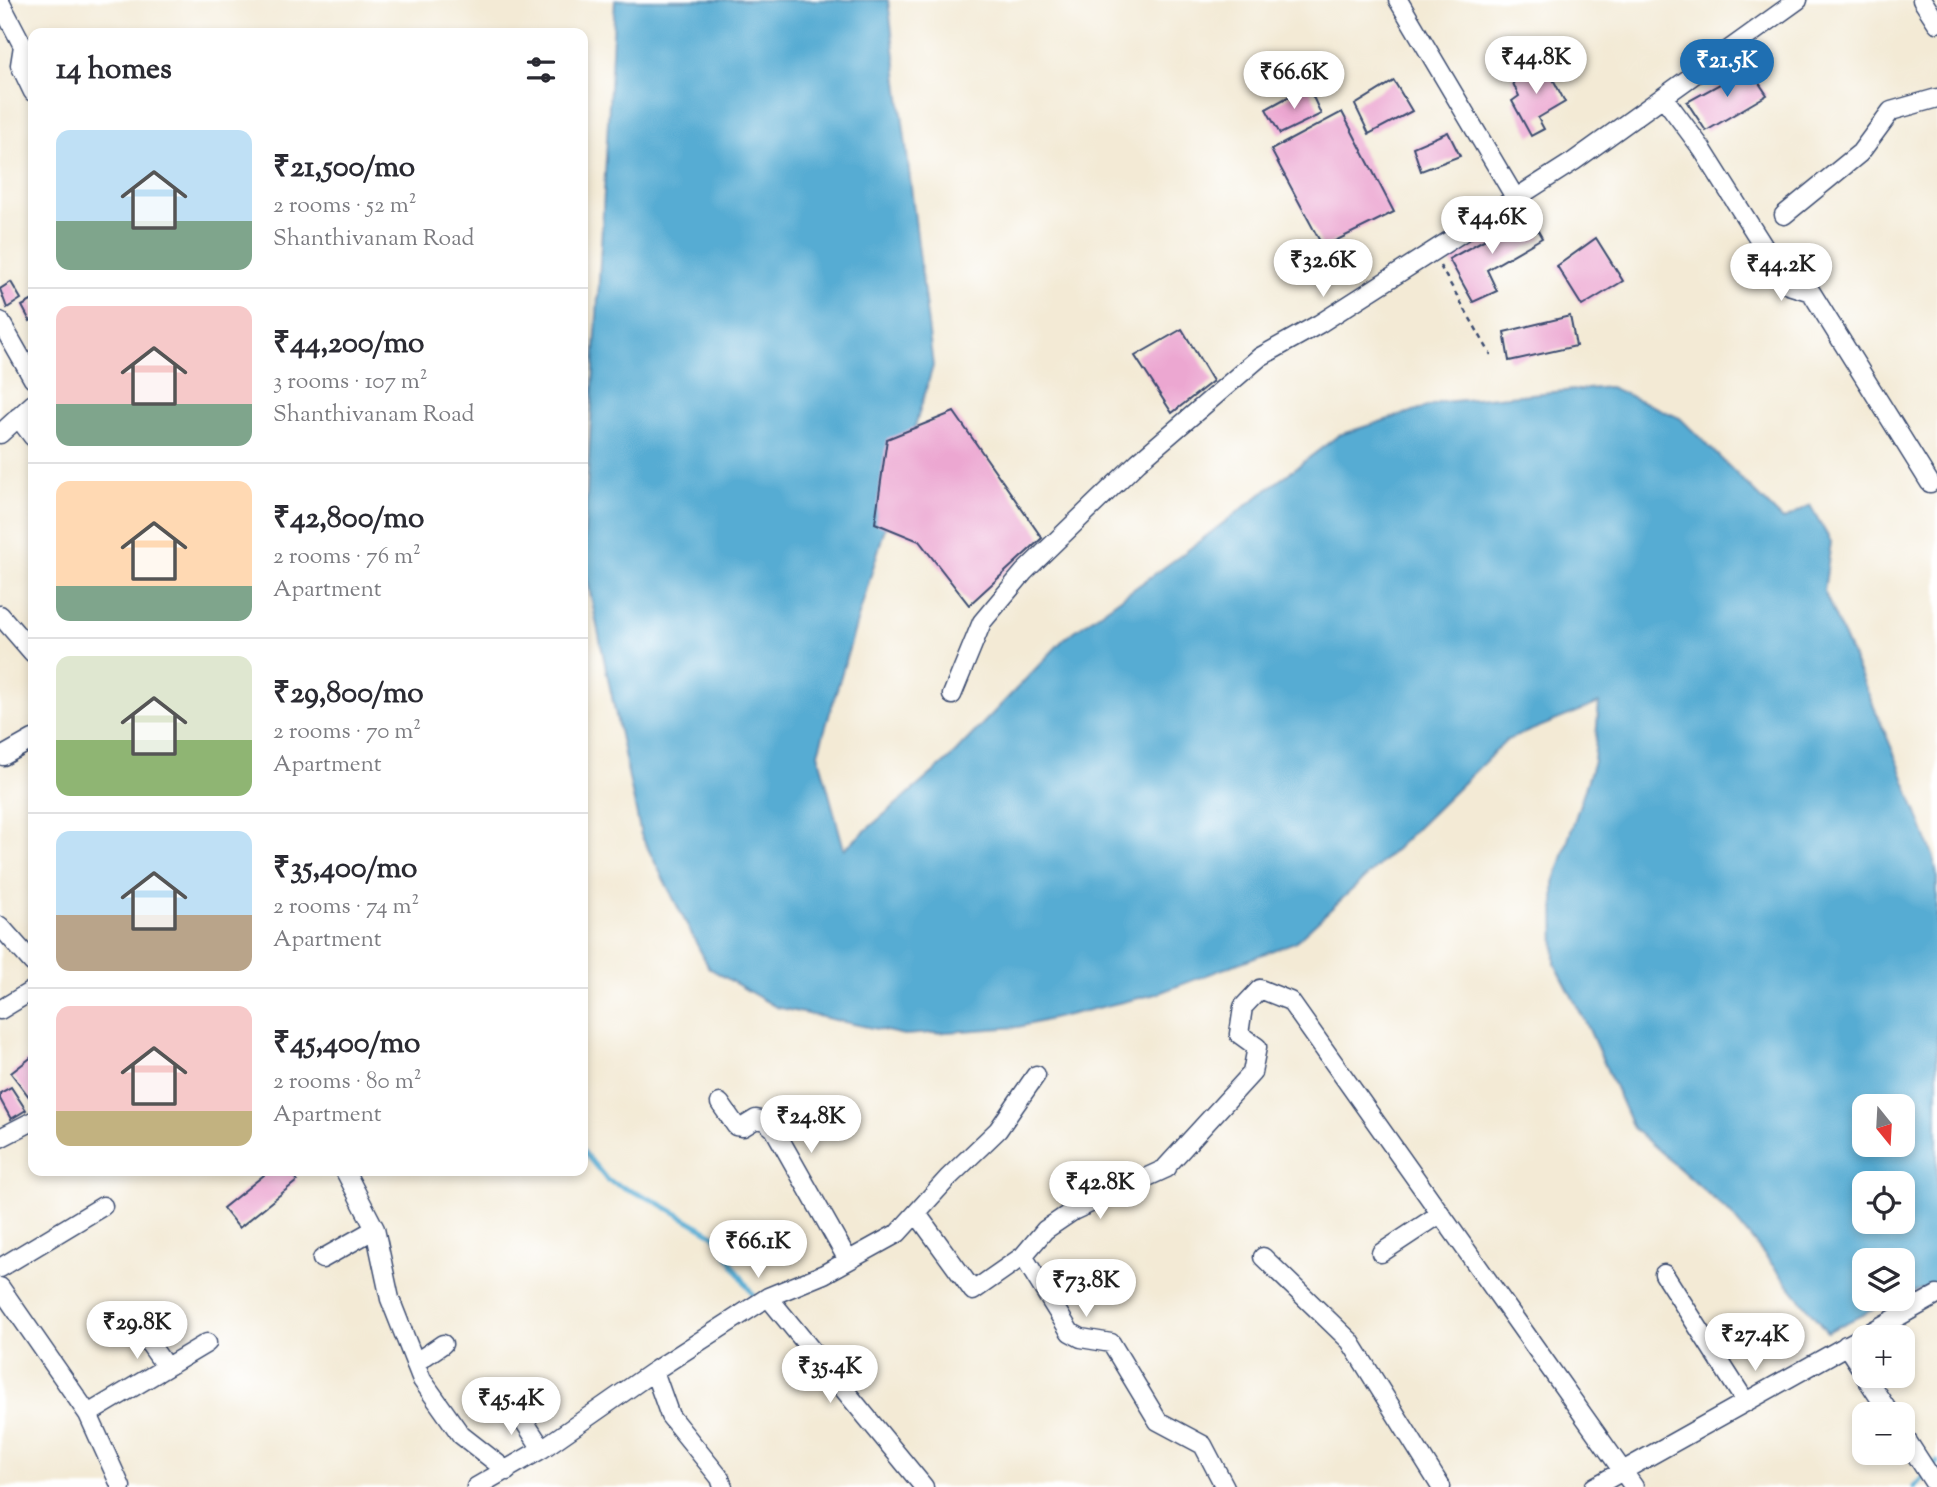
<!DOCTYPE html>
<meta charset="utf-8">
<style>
:root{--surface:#fff;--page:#f2f2f3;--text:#2b2b33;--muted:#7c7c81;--line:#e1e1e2;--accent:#1f6fb2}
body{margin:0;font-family:"Sorts Mill Goudy",serif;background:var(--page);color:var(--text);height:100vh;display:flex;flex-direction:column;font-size:26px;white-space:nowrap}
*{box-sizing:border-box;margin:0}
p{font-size:23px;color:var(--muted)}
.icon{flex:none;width:38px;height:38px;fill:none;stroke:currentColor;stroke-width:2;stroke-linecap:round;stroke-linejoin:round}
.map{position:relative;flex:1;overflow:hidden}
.details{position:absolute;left:28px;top:28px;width:560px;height:1148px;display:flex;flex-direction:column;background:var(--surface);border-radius:14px;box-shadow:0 4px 10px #0003}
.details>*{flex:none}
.needle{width:46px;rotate:162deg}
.buttons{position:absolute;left:1852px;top:1094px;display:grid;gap:14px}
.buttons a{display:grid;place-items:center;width:63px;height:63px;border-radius:14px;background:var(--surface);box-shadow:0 4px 10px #0003;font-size:35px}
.price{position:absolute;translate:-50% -60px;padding:0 16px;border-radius:24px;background:#fff;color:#222;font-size:23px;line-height:46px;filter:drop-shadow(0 2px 4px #0008)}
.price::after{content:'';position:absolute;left:50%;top:42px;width:21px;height:16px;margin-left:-10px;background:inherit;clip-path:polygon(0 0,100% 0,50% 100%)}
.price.on{background:var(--accent);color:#fff}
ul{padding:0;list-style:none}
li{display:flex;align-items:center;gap:21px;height:175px;padding:0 28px}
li+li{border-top:2px solid var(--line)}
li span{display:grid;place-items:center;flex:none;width:196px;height:140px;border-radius:14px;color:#555}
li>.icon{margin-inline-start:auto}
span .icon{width:84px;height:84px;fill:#fffc;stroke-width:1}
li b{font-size:30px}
h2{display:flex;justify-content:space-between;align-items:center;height:84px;padding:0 28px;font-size:30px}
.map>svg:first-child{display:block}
</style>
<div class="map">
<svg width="1937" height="1487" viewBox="0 0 1937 1487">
<rect width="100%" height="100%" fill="#fff"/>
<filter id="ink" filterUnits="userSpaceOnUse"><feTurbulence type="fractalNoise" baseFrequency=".0143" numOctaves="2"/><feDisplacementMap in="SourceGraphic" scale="14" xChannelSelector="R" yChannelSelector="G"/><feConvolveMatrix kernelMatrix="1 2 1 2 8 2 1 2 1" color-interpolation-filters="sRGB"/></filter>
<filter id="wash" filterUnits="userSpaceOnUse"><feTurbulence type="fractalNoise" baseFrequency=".00686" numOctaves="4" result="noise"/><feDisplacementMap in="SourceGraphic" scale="28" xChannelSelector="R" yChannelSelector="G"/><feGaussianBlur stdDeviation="1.57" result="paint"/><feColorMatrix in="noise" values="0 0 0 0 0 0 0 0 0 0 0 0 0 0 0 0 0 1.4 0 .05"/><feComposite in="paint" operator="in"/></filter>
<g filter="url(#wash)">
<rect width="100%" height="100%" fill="#f3ead5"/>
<!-- water -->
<path fill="#57acd3" stroke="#396e98" stroke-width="2" fill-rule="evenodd" d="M615,0H888L933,366L818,753L844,849L949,759L1065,638L1180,556L1339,435L1442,402L1610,387L1680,418L1783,520L1810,505L1831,542L1824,591L1899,765L1934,858L1937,876V1285L1902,1295V1260H1864V1298L1895,1299L1827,1332L1731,1214L1633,1128L1588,1027L1555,964L1554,883L1594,761L1599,703L1507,740L1379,865L1295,942L1156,994L1018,1027L904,1035L776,1007L709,968L641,835L583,559ZM1864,1106H1902V1144H1864ZM1864,1183H1902V1222H1864Z"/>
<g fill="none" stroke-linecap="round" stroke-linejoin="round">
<!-- stream -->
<path stroke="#57acd3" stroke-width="5" d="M583,1151L608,1181L655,1201L714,1235L755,1298
M1914,1487L1937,1462"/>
</g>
<g id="blocks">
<!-- building -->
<path fill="#eca7d1" d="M1543,60L1565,102L1538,118L1544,129L1531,136L1512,101L1519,96L1511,79Z
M1749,68L1767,95L1706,131L1687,102Z
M1394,81L1412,111L1369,134L1355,105Z
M1308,86L1321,114L1280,134L1266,109Z
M1342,112L1394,212L1323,247L1271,150Z
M1448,132L1460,156L1421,171L1413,147Z
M1529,215L1542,238L1487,270L1497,291L1473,302L1449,259Z
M1596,238L1623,281L1582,306L1557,266Z
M11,282L21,299L7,308L0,289Z
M33,300V319L30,321L22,306Z
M1570,316L1576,346L1509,361L1504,332Z
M1182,329L1213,381L1172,413L1135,356Z
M954,412L1042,538L969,605L919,541L875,523L887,439Z
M33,1056V1102L11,1073Z
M11,1087L26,1110L11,1119L0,1099V1093Z
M269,1171H292L297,1181L239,1228L223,1208Z"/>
</g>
</g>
<g filter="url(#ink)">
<use href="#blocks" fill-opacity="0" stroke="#3b4b70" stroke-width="2"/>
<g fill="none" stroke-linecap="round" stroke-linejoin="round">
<!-- minor casing -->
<g stroke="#3b4b70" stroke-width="21">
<path id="minor" d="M1398,0L1516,199
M1922,0L1937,23
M0,2L23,46L20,65L33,92
M1664,98L1702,149L1788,285L1811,292L1930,483
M1784,215L1860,153L1891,111L1937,98
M0,321L33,379
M18,417L33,437
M0,434L33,404
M0,615L33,653
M952,695L982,622L1024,572L1138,462L1260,357L1319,324L1574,161L1798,0
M3,756L33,739
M0,926L33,963
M0,1010L33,990
M720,1103L736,1126L743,1127L756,1119L765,1121L774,1129L848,1260
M0,1138L33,1121
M1166,1167L1252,1073L1257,1047L1239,1034L1243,1007L1260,989L1290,1001L1634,1487
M345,1171L375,1229L390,1299L422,1380L461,1435L507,1471
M917,1214L973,1291L1023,1256L1070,1332L1081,1338L1111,1343L1158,1421L1203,1445L1225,1487
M1381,1253L1440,1214
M1023,1256L1045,1230L1073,1211L1167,1168
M1263,1257L1350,1341L1441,1487
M322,1259L375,1229
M0,1268L103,1206
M1664,1274L1745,1401
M0,1287L88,1414L121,1487
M768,1297L924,1487
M142,1333L166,1367
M1846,1345L1864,1373
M415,1363L443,1344
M654,1371L670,1416L720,1478L723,1487
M1865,1376L1890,1414
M513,1404L542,1449
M88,1414L207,1343
M1902,1433L1937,1487
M476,1487L542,1449L654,1371L768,1297L824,1274L898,1233L948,1178L998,1130L1036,1075
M1594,1487L1937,1295"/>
</g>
<!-- path -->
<path stroke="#3b4b70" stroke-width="2.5" stroke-dasharray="5 5" stroke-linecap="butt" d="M1440,266L1491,355"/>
<!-- minor -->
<use href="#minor" stroke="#fff" stroke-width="18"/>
</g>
</g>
</svg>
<div class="buttons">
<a><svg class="needle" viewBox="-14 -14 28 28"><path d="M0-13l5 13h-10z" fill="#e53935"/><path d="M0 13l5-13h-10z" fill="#7c7c81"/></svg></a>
<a><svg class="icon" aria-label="locate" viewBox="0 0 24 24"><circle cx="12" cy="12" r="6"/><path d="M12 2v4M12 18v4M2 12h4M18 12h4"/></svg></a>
<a><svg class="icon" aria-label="layers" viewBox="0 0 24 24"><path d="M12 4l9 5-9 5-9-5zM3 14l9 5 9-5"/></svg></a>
<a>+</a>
<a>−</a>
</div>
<b class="price" style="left:1536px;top:96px">₹44.8K</b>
<b class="price on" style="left:1727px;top:99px">₹21.5K</b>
<b class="price" style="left:1294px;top:111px">₹66.6K</b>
<b class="price" style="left:1492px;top:256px">₹44.6K</b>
<b class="price" style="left:1323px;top:299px">₹32.6K</b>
<b class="price" style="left:1781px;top:303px">₹44.2K</b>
<b class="price" style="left:811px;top:1155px">₹24.8K</b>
<b class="price" style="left:1100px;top:1221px">₹42.8K</b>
<b class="price" style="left:758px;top:1280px">₹66.1K</b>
<b class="price" style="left:1086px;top:1319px">₹73.8K</b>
<b class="price" style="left:137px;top:1361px">₹29.8K</b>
<b class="price" style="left:1755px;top:1373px">₹27.4K</b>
<b class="price" style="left:830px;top:1405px">₹35.4K</b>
<b class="price" style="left:511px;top:1437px">₹45.4K</b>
<section class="details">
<h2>14 homes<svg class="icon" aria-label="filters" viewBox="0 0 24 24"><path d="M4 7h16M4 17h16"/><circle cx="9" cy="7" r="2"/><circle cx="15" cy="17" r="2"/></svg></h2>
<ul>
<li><span style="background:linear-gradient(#bfe0f5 65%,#7fa58c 0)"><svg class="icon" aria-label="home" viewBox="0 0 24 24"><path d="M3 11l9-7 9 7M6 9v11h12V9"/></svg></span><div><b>₹21,500/mo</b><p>2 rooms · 52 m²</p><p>Shanthivanam Road</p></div></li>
<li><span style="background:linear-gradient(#f6c9c9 70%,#7fa58c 0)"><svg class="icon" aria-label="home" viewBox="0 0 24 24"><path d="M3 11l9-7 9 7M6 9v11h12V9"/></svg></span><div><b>₹44,200/mo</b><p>3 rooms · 107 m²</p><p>Shanthivanam Road</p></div></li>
<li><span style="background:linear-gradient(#ffd9b3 75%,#7fa58c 0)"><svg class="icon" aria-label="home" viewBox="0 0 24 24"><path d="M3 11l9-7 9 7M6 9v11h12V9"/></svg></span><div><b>₹42,800/mo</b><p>2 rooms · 76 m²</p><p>Apartment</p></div></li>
<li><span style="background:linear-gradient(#dfe7d0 60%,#8fb573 0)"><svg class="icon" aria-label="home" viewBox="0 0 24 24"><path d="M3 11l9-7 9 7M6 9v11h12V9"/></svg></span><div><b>₹29,800/mo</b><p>2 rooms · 70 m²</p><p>Apartment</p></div></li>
<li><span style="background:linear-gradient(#bfe0f5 60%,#b9a48a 0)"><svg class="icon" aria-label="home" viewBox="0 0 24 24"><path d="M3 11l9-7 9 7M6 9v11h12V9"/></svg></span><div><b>₹35,400/mo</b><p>2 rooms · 74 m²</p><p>Apartment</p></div></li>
<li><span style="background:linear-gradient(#f6c9c9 75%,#c2b280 0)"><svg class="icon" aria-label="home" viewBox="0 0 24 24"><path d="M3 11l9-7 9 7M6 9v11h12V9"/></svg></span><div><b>₹45,400/mo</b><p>2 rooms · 80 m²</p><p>Apartment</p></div></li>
</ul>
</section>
</div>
